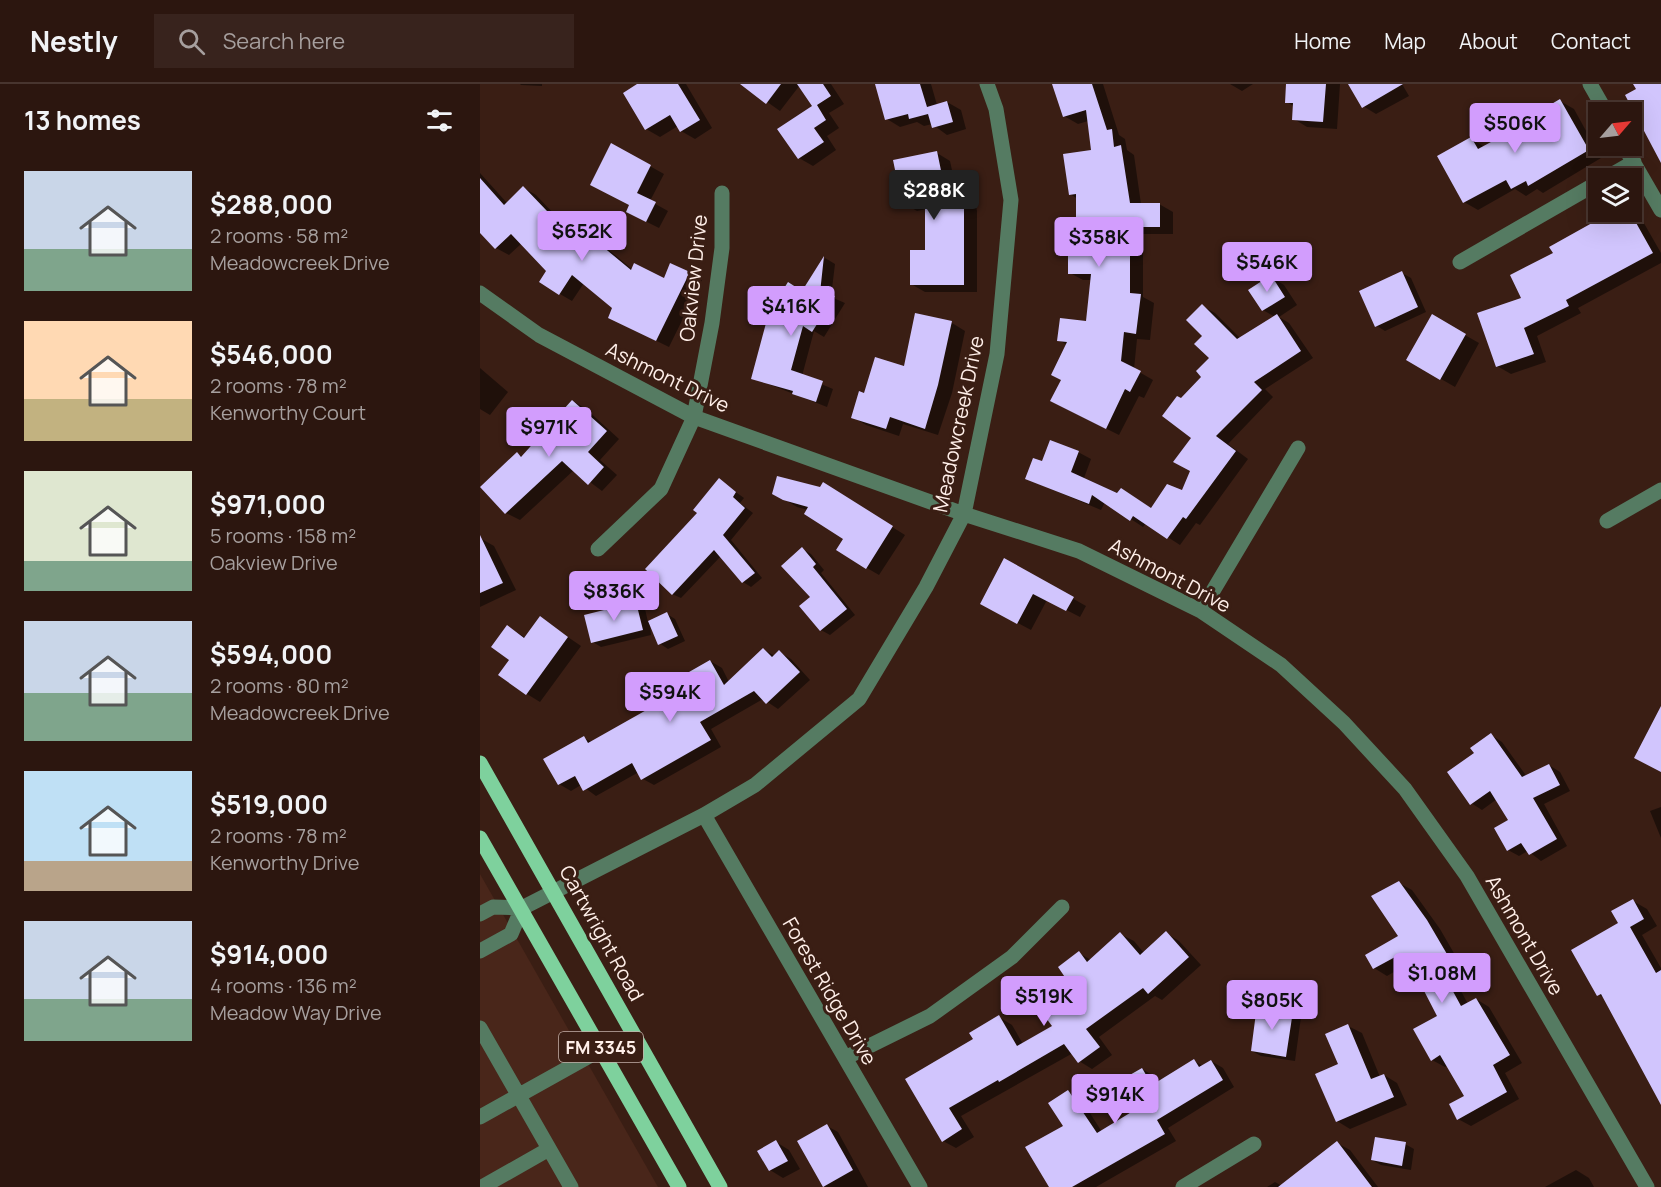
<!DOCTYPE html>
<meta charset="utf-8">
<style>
:root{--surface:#2c160f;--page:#38231d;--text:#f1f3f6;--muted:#a69f9e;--line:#48352f;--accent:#d29dfd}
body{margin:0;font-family:Manrope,sans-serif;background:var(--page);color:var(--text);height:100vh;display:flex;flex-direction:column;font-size:22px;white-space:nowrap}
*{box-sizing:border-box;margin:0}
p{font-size:20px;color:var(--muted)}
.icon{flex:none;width:33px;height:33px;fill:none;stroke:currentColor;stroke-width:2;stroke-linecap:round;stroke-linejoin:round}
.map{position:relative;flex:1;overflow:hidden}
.drawer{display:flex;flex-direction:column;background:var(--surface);width:480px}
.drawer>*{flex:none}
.needle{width:39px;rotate:62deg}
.tools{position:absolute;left:1108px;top:18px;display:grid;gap:12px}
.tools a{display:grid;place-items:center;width:54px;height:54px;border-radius:0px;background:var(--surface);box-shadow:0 6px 24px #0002,0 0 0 2px var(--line);font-size:30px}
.price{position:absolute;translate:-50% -51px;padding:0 14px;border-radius:6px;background:var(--accent);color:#111;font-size:20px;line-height:39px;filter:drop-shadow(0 2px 3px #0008)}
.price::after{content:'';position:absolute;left:50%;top:36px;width:18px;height:14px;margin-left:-9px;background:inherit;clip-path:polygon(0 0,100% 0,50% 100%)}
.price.active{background:#222;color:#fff}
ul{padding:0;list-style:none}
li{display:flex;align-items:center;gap:18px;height:150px;padding:0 24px}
li span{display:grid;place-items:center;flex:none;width:168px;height:120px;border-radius:0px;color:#555}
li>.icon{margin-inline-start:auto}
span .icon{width:72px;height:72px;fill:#fffc;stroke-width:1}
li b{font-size:26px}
h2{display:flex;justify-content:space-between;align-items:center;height:72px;padding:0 24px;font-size:26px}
header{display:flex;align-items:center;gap:36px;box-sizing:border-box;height:84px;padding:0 30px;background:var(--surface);border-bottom:2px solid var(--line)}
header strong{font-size:28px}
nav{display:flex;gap:33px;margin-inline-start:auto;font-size:21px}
.search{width:420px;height:54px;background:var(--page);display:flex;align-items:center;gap:15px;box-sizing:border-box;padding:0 21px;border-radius:0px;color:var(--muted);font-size:22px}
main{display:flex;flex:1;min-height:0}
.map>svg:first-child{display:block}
</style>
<header>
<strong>Nestly</strong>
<div class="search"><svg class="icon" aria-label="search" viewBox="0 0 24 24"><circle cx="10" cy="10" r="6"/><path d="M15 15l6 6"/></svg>Search here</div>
<nav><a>Home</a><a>Map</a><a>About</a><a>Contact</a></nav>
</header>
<main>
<section class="drawer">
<h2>13 homes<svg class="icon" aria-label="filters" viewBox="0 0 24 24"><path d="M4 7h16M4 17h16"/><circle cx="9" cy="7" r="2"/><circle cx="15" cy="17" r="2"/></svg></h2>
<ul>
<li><span style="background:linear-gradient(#c9d6e8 65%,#7fa58c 0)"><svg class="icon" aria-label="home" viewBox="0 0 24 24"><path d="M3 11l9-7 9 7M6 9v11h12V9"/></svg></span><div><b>$288,000</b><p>2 rooms · 58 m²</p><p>Meadowcreek Drive</p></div></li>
<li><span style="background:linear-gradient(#ffd9b3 65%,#c2b280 0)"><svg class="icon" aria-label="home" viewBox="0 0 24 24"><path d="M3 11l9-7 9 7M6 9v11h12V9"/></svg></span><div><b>$546,000</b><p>2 rooms · 78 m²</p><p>Kenworthy Court</p></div></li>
<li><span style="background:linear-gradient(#dfe7d0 75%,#7fa58c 0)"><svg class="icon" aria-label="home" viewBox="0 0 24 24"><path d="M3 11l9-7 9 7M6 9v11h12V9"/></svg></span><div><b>$971,000</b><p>5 rooms · 158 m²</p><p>Oakview Drive</p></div></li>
<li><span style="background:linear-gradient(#c9d6e8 60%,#7fa58c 0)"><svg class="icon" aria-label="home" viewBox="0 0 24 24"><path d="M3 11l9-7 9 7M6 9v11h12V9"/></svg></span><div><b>$594,000</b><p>2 rooms · 80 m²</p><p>Meadowcreek Drive</p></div></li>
<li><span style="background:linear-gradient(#bfe0f5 75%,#b9a48a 0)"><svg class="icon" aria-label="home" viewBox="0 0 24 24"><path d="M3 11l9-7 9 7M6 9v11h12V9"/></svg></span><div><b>$519,000</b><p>2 rooms · 78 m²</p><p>Kenworthy Drive</p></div></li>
<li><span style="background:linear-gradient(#c9d6e8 65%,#7fa58c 0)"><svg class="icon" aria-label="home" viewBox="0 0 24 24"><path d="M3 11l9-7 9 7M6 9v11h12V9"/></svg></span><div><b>$914,000</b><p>4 rooms · 136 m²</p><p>Meadow Way Drive</p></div></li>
</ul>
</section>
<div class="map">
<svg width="1181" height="1103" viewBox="0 0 1181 1103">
<rect width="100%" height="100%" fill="#3a1e14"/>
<!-- built -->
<path fill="#49261a" d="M0,790L178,1103H0Z"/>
<!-- shadow -->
<path fill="#0007" d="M40,0H62V2L41,1Z
M160,0H206L232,44L215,55L201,47L198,42L180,53L166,45Z
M262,0H351L364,20L349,29L359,44L347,52L356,66L333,82L319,74L300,45L334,22L320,1L300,27Z
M405,0H451L457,21L467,18L481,26L486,45L467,51L452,40L444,42L437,38L420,43L407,35Z
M578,0H623L639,51L645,55L647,66L654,71L661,120H679L693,128V150H663V213L674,219L670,256L657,255L654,285L673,296L664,314L659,312L639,351L585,324L582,296L587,261L579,256L607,238L612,196H603L590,189L597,162L598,115L590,110L612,67L608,37L598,40L584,32Z
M750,0H773L762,7Z
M808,0H860L857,45L827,43L814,35L815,23L807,18Z
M869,0H922L929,12L896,30L883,22Z
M1080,17L1094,25L1121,74L1063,109L1057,105L1046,112L1035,105L998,126L984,118L991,55L1005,63L1050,39Z
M132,61L184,90L170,117L188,127L179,144L161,135L151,121Z
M457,69L470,77L475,100L480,99L493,107L497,127V208H445L431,200L446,168L447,125L437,127L423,119Z
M0,89L27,119L44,104L56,111L94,151L100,145L112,152L153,186L184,196L209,189L222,196L189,263L142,240L134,224L104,199L92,217L80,210L68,187L42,159L29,171L16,164L0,147Z
M1152,124L1157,127L1181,169V179L1098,224L1101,229L1057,252L1066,278L1031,290L1017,282L1043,215L1114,140L1112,137L1129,128H1152Z
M345,174L355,180L351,213L365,219L344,253L334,247L322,292L353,305L347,323L273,294Z
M922,189L931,194L946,228L905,247L897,242Z
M791,193L804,201L817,221L799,233L809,239L833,274L785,305L793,313L748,360L768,375L720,441L716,439L700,461L666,439L663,443L625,418L621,426L547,395L563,379L598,368L611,375L604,394L672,425L702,408L711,387L713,354L701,316L723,293L731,274L724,252L722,222L735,229L761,255L795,233L783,226Z
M953,233L999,259L975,303L928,276Z
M472,239L485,247L472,309L458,351L423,340L419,352L386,341L373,333Z
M0,284L28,308L10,331L0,325Z
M93,317L106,325L139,355L120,376L137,391L122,407L94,386L40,436L26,429L37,370L43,373Z
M239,396L264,414L260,419L273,429L251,456L282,494L271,503L263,498L241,472L201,514L192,510Z
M356,408L425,451L399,491L387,484L365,454L328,426L317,423L294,409Z
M0,454L14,462L36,506L0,523Z
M322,465L331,470L344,486L341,489L375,531L350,551L341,546Z
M525,476L606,522L600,533L567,516L551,546L515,527Z
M156,520L165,525L168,538L187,530L195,535L205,557L188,565L179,559L170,540L171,551L121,563L113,558Z
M60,534L101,562L60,618L47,610L31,576L28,543L46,554Z
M284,566L295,572L299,568L311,575L330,596L298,625L283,615L231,645L241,663L174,701L163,695L159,688L116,712L101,701L91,707L79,700L104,654L112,658L195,611L230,577L242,584L249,598Z
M1011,651L1022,658L1047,693L1069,681L1080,688L1090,707L1064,720L1087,762L1061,777L1048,767L1039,772L1028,766L1030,737L1017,715L1002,726L991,719L996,670Z
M1181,723V754L1170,727Z
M919,799L932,806L960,845L986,890L975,896L988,920L996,915L1009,923L1042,979L1025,989L1039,1015L991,1042L978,1035L986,1012L968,981L965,983L952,976L960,932L947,909L937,903L924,882L907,892L894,884L920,853Z
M1153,817L1167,825L1177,842L1162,851L1181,884V1019L1126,915L1119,911L1093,866L1140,840Z
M686,849L699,857L721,881L682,916L675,912L619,953L632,971L612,985L599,977L593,969L481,1032L494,1053L476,1064L463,1057L427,996L495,955L519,933L532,941L543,960L574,942L600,911L599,869L611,876L640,850L654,857L664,869Z
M812,928L821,933L815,977L781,972L772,967Z
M868,942L882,949L900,993L904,991L917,999L927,1021L870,1045L857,1037L860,981Z
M714,977L723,982L731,977L743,984L754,1003L688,1044L696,1057L616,1103H571L585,1042L588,1008L601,1015L622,1048L660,1025L662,985L674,992L678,999Z
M347,1042L358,1048L388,1103H345L319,1058Z
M296,1058L309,1066L320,1085L303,1094L290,1086Z
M857,1059L870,1066L898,1103H787L795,1098L802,1102Z
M925,1060L934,1065L931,1086L901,1081L892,1076Z
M1096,1086L1109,1094L1114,1103H1065Z"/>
<!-- building -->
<path fill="#d1c5fd" d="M157,0H198L220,36L200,48L190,31L165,46L143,9Z
M260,0H301L286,20Z
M317,0H343L351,12L337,21L346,36L334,44L344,58L318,75L297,45L332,22Z
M395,0H440L447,23L467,17L473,38L452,44L448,30L429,35L428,30L405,36Z
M572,0H612L627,46L632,45L634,63L641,61L650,119H680V143H650V209L661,210L656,250L644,248L641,277L661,287L650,308L645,305L626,345L570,317L581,296L571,291L587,258L577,257L580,234L606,237L611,190H588V160H596V110L589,111L583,70L611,66L606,26L583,33Z
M806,0H846L843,38L812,36L813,19H805Z
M868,0H923L882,24Z
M1153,0H1181V79L1145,11L1156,5Z
M1080,15L1109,66L1048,102L1046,97L1031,105L1026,96L983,119L957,72L991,53L998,65L1048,38L1046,35Z
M131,59L171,81L157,109L176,118L166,138L146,128L149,121L110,101Z
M457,67L464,101L480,98L484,118V201H430V166H445V115L422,120L413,76Z
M0,94L24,121L43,102L91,152L99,143L151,186L154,179L184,194L190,179L210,188L176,257L128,234L132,224L92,191L79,211L59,198L66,187L31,150L15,165L0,149Z
M1126,128H1150L1173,169L1086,216L1089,222L1044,244L1054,270L1016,283L997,229L1041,214L1030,191L1073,169L1069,163L1112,139L1110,136Z
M344,172L340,209L355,212L332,248L323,242L311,286L343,297L336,318L312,310L313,307L271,295L289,228L308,198L322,207Z
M922,187L938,223L895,243L879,207Z
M791,191L805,213L782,227L768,206Z
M722,220L757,255L797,230L821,267L774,298L782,306L736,352L756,367L706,435L703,433L687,455L653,432L650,437L612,411L609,420L545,395L553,374L562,377L570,356L599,367L591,388L637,409L641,404L671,424L687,400L702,406L710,387L693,378L711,354L682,332L697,312L701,314L721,293L716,287L729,274L714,260L722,252L706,236Z
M435,229L472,237L458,301L445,345L410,333L406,345L371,334L379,307L384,309L395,273L424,282Z
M952,230L986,250L960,296L926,276Z
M92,316L127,347L108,368L124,383L108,401L82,377L25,430L0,403L37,368L41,373Z
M297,392L340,403L343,398L413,442L386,485L356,466L363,455L324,430L328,423L303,416L292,410Z
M239,394L256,408L253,413L265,424L243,451L275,489L262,499L234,466L192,511L165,485L217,429L213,426Z
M0,451L23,499L0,509Z
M322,463L336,480L333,483L367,525L340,547L319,522L330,513L301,482Z
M524,474L594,513L586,527L553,510L537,540L500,520Z
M156,518L163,546L111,559L104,531Z
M187,528L198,552L178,561L168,537Z
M60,532L88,553L46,611L18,591L29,576L11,563L27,541L44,554Z
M283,564L292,573L299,566L320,588L286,620L274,607L220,638L231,656L161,696L152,679L103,707L95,692L78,701L63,675L104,652L108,659L193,611L190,607L212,594L209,588L230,576L244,601Z
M1181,622V688L1154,674Z
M1011,649L1042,693L1069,680L1080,701L1053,714L1077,755L1049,771L1041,759L1027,767L1014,744L1028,736L1010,707L990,721L967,688L994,669L990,664Z
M919,797L947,836L974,882L963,889L981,922L996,914L1030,971L1013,981L1027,1008L977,1036L969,1020L984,1012L960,971L951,977L933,945L957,932L941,901L935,904L917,872L893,885L885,871L918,852L891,812Z
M1153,815L1164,835L1150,843L1176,889L1181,886V1021L1121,910L1117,912L1091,866L1138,839L1131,827Z
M686,847L709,873L668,910L663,904L606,945L620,963L598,979L584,960L519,998L518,996L469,1024L482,1045L462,1058L425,995L493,955L489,949L519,931L537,962L572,942L566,934L597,911L578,883L599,867L607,878L640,848L660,871Z
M777,921L813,927L806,973L771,967Z
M868,940L891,995L904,990L914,1013L856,1038L835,990L858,980L845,950Z
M714,975L719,983L731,976L743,996L677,1036L685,1050L592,1103H569L545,1063L583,1042L568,1019L588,1006L617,1049L658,1024L641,996L662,984L672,1001Z
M347,1040L373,1086L343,1103L317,1057Z
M895,1053L926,1058L922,1082L891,1076Z
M296,1056L308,1077L289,1087L277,1067Z
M857,1057L892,1103H798Z"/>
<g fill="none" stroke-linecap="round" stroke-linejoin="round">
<!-- minor -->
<path stroke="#557b62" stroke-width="15" d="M1110,0L1126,28
M1144,62L1181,126
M1126,94L1154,78
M980,178L1119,98
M0,209L59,251L214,333L484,430L599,467L721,527L801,581L864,639L925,705L987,792L1167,1103
M1127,437L1181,406
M118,465L181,405L214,333L232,239L242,164V109
M721,527L818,364
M224,731L440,1103
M42,824L224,731L275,701L379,615L446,503L484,430L517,270L531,116L516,25L507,0
M0,830L13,823L42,824
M0,867L31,850L42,824
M0,944L91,1103
M365,974L450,932L532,873L582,823
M0,1033L122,965
M2,1103L69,1065
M703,1103L774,1060"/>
<!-- major -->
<path stroke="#7ed19d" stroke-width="15" d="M0,679L240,1103
M0,754L199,1103"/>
</g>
<g text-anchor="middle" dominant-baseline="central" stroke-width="6" stroke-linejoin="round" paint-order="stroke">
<!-- shield labels -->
<rect fill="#3a1e14" stroke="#c4b0a9" stroke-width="1.5" x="79" y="948" width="84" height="30" rx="4.5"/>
<g font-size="18" font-weight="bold" fill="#ffefe9">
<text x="121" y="963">FM 3345</text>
</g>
<!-- street labels -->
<g font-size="20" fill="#ffefe9" stroke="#3a1e14">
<text transform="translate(213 194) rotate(-84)">Oakview Drive</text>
<text transform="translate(188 293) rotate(26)">Ashmont Drive</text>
<text transform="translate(478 340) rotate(-78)">Meadowcreek Drive</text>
<text transform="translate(690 491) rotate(28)">Ashmont Drive</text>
<text transform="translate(122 849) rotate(61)">Cartwright Road</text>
<text transform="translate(1045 851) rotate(60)">Ashmont Drive</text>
<text transform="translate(350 907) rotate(60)">Forest Ridge Drive</text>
</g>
</g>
</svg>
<div class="tools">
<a><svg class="needle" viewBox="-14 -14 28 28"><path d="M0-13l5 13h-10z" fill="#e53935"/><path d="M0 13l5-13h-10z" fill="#a69f9e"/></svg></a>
<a><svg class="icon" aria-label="layers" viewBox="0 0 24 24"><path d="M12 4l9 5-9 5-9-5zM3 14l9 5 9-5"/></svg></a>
</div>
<b class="price" style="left:1035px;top:70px">$506K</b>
<b class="price active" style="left:454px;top:137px">$288K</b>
<b class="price" style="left:102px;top:178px">$652K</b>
<b class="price" style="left:619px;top:184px">$358K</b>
<b class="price" style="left:787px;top:209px">$546K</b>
<b class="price" style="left:311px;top:253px">$416K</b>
<b class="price" style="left:69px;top:374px">$971K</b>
<b class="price" style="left:134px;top:538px">$836K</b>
<b class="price" style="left:190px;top:639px">$594K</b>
<b class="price" style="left:962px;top:920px">$1.08M</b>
<b class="price" style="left:564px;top:943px">$519K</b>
<b class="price" style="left:792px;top:947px">$805K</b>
<b class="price" style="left:635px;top:1041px">$914K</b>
</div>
</main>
